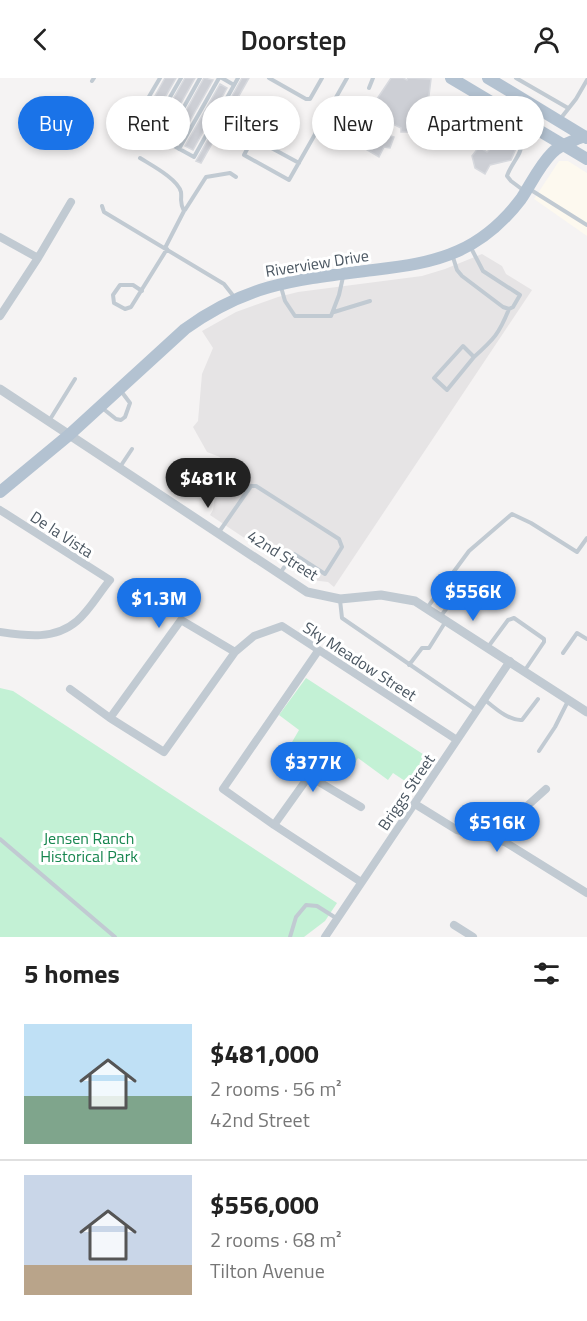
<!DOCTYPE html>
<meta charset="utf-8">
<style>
:root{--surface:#fff;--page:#f2f2f2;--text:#222;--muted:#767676;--line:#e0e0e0;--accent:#1a73e8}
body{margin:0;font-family:"Titillium Web",sans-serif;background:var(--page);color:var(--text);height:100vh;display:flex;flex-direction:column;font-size:22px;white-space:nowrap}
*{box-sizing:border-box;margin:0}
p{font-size:20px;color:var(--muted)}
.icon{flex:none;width:33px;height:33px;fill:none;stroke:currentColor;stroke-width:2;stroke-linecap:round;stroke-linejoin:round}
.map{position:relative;height:859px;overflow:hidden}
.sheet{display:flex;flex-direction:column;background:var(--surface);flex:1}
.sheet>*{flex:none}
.banner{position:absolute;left:18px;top:18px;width:552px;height:54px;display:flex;gap:12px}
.price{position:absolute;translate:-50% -51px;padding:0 14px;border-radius:21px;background:var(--accent);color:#fff;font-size:20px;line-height:39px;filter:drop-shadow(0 2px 3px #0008)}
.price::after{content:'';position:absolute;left:50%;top:36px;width:18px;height:14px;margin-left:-9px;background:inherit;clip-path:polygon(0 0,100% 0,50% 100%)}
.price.on{background:#222;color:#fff}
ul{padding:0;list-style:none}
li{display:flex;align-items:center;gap:18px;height:150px;padding:0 24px}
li+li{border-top:2px solid var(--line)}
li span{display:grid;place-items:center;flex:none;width:168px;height:120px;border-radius:0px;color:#555}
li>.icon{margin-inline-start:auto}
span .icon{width:72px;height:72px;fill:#fffc;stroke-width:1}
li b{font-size:26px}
h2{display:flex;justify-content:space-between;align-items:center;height:72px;padding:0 24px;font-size:26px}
.chip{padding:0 21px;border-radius:27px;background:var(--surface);box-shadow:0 3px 9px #0003;font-size:21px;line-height:54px}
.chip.on{background:var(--accent);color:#fff}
header{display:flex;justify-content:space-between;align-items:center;height:78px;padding:0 24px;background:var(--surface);font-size:27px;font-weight:600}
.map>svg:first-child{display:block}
</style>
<header><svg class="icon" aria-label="back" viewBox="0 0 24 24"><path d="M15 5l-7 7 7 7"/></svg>Doorstep<svg class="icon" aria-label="person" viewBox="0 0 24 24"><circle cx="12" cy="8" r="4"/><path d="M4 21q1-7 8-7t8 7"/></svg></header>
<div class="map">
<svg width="587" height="859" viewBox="0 0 587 859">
<rect width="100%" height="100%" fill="#f5f3f3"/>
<!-- commercial -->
<path fill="#fdf9ef" d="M559,83H568L587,95V158L534,121Z"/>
<!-- education -->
<path fill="#e6e4e5" d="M482,176L502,188L506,196L532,212L334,509L328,504L311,502L300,497L210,437L213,432L220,379L207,374L193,349L198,343L202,296L213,270L202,253L236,234L278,219L298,214L422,198L445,191Z"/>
<!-- green -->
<path fill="#c3f1d5" d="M306,600L432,682L414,709L393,695L388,702L358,680L354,687L331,671L318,689L288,671L299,652L279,637Z
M0,610L13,613L337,825L325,843L304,859H0Z"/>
<!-- building -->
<path fill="#cdcfd5" stroke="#d7d9de" stroke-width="1.5" d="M165,0H176L149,48L141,43Z
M185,0H195L164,56L156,51Z
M204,0L213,2L178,64L171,60Z
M242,0H249L201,85L196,83Z
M391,0H403L407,2L408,0L431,1L427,34L430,36L417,54H401V50L391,45L387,57L394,59L390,70L384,69L379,79L335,53L349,31L366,41L374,28L373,27Z
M220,6L227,10L193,72L185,68Z
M513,63L517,68L511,82L490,87L485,96L475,90L472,78L479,69L487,74L493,68Z"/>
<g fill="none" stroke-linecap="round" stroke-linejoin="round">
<!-- service -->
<path stroke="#c1cad2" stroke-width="4" d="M160,0L134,44L165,63L200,0
M222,0L234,7
M269,0L306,21H310L322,0
M516,0L568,30
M92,3L94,0
M369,10L373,0
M502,34L499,44L502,52C537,67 514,77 507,98L511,103L523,112
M561,40L576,21L587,2
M150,54L181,0
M165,63L194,79L238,0
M179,71L219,0
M140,80C151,87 178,101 181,114C182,123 179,123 184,133L165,170
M299,85L253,60L244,77L289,102L347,0
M531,112L587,147
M102,128L104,134L224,206L235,220
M185,132L206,99L230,95L236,99
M452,176L457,192L462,198L503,229L509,231L513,229L520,217L483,193L470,168
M281,209L285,223L295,238H331L339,217L343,199
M142,213L133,207H120L113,217L114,225L125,231L131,229L167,171
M334,234L370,223
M474,279L447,312L434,300L463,268L474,279C494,261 499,256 509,231
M101,329L116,341L121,342L125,339L130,325L121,313
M49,343L75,301
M120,389L132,371
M219,454L251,408H256L339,461L342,469L325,496L294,476L280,495
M340,522L342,540L476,632
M427,530L469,473L512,436L531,445L577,474L587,460
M441,538L472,495
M488,569L508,542L514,540L544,561V564L525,592
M563,575L577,555L587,561
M409,587L422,570H429L446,543
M485,622C495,630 509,643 522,642L538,621
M539,673L555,649L568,623
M0,761L115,859
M290,859L296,839L306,827L317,828L336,840"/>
<!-- minor -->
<path stroke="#c1cad2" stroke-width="8" d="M0,159L38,180
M0,238L38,180L71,124
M0,432L110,502C99,515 90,532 77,543C55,562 27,558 0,554
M318,573L223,711L274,747L361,804
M70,611L110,640L164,674L235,574L254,558L282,548L457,662
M110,640L181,542L235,574
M415,726L457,752L505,764L587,815
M274,747L309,698L361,729
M505,764L527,728L546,711
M454,847L473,859
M325,859L510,583"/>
<!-- tertiary -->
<path stroke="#c1cad2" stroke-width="9" d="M0,311L307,514L340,521L381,517L415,523L587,634"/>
<!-- primary -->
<path stroke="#b3c2d1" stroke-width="12" d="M451,0L587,81
M488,0L587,60
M0,414L69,357L185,251C246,207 292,202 365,193C397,189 429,186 458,173C483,162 505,142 521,121C531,106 539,88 552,75C559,67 574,63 584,58"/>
</g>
<g text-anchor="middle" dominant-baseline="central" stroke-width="6" stroke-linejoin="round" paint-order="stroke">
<!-- street labels -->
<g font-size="16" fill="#4a5661" stroke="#fff">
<text transform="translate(317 185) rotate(-9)">Riverview Drive</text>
<text transform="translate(62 456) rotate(33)">De la Vista</text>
<text transform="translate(283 477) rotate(32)">42nd Street</text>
<text transform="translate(360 583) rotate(33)">Sky Meadow Street</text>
<text transform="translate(406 714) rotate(-56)">Briggs Street</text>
</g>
<!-- park labels -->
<g font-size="16" fill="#17864f" stroke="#fff">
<text x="89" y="760">Jensen Ranch<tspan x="89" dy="18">Historical Park</tspan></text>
</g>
</g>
</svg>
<b class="price on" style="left:208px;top:431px">$481K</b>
<b class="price" style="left:473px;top:544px">$556K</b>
<b class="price" style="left:159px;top:551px">$1.3M</b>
<b class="price" style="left:313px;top:715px">$377K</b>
<b class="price" style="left:497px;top:775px">$516K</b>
<div class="banner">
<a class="chip on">Buy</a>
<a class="chip">Rent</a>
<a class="chip">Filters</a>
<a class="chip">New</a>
<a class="chip">Apartment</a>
</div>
</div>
<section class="sheet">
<h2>5 homes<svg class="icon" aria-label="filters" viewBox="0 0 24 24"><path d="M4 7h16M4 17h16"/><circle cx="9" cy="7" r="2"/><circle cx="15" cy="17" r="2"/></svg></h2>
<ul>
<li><span style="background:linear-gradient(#bfe0f5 60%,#7fa58c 0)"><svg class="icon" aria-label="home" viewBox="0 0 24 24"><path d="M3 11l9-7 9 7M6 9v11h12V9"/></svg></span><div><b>$481,000</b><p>2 rooms · 56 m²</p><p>42nd Street</p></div></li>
<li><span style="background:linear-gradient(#c9d6e8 75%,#b9a48a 0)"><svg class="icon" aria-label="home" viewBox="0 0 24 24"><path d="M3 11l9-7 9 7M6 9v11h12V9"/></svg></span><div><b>$556,000</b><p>2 rooms · 68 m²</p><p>Tilton Avenue</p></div></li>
</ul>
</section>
